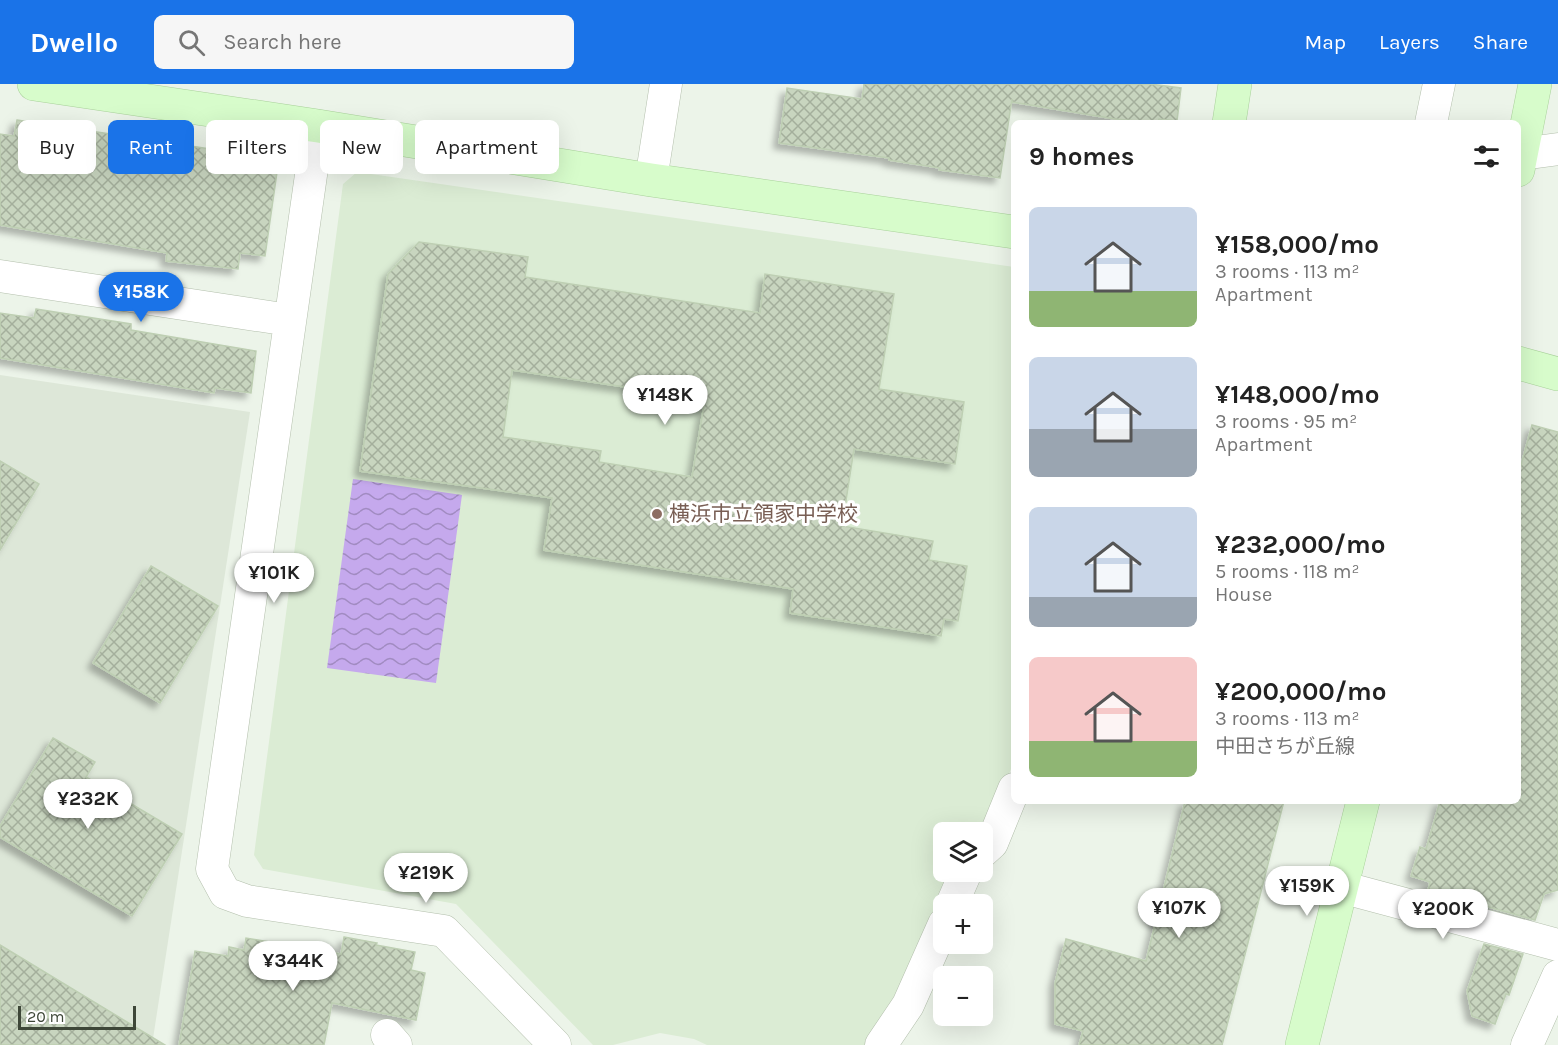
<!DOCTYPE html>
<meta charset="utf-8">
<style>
:root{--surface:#fff;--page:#f6f6f6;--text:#222;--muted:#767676;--accent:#1a73e8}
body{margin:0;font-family:Karla,"Noto Sans JP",sans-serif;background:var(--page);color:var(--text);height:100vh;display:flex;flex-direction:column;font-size:22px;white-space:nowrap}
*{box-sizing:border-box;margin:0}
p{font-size:20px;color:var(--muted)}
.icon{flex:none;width:33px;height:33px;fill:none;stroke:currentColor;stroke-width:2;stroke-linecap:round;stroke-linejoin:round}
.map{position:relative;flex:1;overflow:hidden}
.side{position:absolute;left:1011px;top:36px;width:510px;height:684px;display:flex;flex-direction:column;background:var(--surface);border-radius:9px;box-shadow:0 6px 24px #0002}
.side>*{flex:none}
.hud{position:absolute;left:18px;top:36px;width:570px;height:54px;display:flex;gap:12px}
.tools{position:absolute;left:933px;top:738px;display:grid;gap:12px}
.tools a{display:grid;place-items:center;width:60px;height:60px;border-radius:9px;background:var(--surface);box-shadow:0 6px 24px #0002;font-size:30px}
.scale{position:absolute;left:18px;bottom:15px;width:118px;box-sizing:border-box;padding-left:6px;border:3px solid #3e4738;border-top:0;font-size:16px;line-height:21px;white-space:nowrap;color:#3e4738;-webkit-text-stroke:4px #fff;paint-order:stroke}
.price{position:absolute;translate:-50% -51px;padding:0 14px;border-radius:21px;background:#fff;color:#222;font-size:20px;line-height:39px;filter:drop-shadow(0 2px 3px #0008)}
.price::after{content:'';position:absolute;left:50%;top:36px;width:18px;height:14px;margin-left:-9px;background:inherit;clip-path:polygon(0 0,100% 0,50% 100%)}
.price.on{background:var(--accent);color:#fff}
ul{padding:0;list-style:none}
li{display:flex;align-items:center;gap:18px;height:150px;padding:0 18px}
li span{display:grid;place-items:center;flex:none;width:168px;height:120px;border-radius:9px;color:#555}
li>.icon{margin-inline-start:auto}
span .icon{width:72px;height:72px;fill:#fffc;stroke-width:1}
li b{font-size:26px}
h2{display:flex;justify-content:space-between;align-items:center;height:72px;padding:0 18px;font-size:26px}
.tag{padding:0 21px;border-radius:9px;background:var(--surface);box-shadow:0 6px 24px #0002;font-size:21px;line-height:54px}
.tag.on{background:var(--accent);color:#fff}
header{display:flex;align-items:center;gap:36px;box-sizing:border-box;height:84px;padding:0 30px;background:var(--accent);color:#fff}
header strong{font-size:28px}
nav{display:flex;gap:33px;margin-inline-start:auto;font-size:21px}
.search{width:420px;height:54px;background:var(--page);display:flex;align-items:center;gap:15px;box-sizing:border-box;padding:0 21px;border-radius:9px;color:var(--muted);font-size:22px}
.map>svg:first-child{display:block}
</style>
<header>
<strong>Dwello</strong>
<div class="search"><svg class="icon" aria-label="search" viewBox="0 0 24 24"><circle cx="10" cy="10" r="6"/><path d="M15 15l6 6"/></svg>Search here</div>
<nav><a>Map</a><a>Layers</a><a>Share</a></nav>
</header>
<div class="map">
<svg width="1558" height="961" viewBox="0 0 1558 961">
<defs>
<pattern id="water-waves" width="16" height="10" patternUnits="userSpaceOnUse" patternTransform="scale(1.5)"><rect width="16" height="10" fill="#c5a9ed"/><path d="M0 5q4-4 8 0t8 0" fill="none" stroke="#a18bc1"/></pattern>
<pattern id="building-cross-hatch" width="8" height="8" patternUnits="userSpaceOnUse" patternTransform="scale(1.5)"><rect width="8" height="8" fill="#c8d5bf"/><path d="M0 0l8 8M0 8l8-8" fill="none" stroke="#a4af9c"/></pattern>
<filter id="shadow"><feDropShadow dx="-5.5" dy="5.5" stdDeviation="3" flood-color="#0004"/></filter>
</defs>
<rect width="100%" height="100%" fill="#ecf4e9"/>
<!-- residential -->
<path fill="#dde7d8" d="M0,291L250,328L152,961H0Z"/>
<!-- education -->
<path fill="#dbecd4" d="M357,88L1014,183V677L988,746L982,748H944V788H952L895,911L867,961H707L694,955L660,949L613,961H593L456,820L263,785L254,771L343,100Z"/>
<!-- water -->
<path fill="url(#water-waves)" d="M353,395L462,411L436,599L327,584Z"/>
<!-- building -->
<path fill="url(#building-cross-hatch)" stroke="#becfb3" stroke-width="1.5" fill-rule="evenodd" filter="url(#shadow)" d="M864,0H1150L1181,4L1177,37L1159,35L1158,39L1115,35L1012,18V15L1000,94L939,86L940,84L889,76V74L779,59L787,4L862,15Z
M17,36L263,73L261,85L277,88L265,172L240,169L238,185L166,177L167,169L0,141V50L14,52Z
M419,158L528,173L525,193L760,229L765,190L894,210L879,305L964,318L955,380L854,365L842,442L933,457L929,476L967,482L958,537L944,535L941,552L790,529L793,505L544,466L552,414L360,387L388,190ZM512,286L705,315L692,393L599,378L601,367L503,353Z
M36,225L131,240V246L256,267L251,309L215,304L214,309L0,274V229L34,234Z
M1532,341L1558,348V806L1544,810L1535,836L1428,806L1430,798L1411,792L1420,763L1426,765L1440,717H1518V392Z
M0,377L39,400L0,466Z
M151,482L218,522L160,619L93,579Z
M53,654L95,678L86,693L182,750L132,832L0,753V742Z
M1185,717H1284L1222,961H1079L1083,947L1055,940V899L1066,855L1146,877Z
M344,853L377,859L376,861L415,868L411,886L425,889L416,936L332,919L324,961H179L195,867L228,872L229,863L244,866L246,854L341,870Z
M1484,860L1523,870L1509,911L1506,910L1495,940L1472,932L1467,907Z
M0,861L165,961H0Z"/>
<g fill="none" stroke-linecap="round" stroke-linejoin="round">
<!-- street casing -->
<g stroke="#b3bfac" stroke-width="33">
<path id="street" d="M1431,39L1439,0
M318,42L212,785L225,809L247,817L444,847L555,961
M1522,70L1558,65
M651,96L666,0
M0,192L289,236
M982,768L992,759L1014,705
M1341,803L1558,861
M952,820L966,788
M387,951L396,961
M881,961L908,921L944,840
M1527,961L1558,892"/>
</g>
<!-- secondary casing -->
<g stroke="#a9d19b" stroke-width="34">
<path id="secondary" d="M34,0L318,42L651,96L1014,148
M1229,39L1235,0
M1518,86L1535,0
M1518,279L1558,290
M1302,961L1363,717"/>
</g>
<!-- street -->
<use href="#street" stroke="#fff" stroke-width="32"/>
<!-- secondary -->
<use href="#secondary" stroke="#d7fccb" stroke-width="33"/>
</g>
<!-- markers -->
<circle fill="#8d6e63" stroke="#fff" stroke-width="2" cx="657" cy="430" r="6"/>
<g text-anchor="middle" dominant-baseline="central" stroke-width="6" stroke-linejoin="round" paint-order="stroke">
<!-- education labels -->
<g font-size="21" fill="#785e54" stroke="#fff" text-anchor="start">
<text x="669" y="430">横浜市立領家中学校</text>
</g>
</g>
</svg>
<div class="tools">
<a><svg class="icon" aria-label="layers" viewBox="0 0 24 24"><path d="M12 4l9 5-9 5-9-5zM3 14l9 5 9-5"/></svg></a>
<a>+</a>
<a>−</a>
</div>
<div class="scale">20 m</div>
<b class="price on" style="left:141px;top:239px">¥158K</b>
<b class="price" style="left:665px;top:342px">¥148K</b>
<b class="price" style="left:274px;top:520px">¥101K</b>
<b class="price" style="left:88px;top:746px">¥232K</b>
<b class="price" style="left:426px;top:820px">¥219K</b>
<b class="price" style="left:1307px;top:833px">¥159K</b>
<b class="price" style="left:1179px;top:855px">¥107K</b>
<b class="price" style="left:1443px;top:856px">¥200K</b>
<b class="price" style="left:293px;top:908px">¥344K</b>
<div class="hud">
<a class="tag">Buy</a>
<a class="tag on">Rent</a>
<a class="tag">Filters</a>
<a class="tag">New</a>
<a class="tag">Apartment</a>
</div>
<section class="side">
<h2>9 homes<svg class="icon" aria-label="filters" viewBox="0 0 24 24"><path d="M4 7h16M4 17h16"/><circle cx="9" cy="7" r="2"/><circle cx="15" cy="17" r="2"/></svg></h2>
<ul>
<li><span style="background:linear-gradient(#c9d6e8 70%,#8fb573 0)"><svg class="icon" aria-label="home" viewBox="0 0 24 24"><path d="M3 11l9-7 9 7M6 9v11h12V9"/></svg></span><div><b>¥158,000/mo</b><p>3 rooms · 113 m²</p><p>Apartment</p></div></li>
<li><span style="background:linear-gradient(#c9d6e8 60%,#9aa5b1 0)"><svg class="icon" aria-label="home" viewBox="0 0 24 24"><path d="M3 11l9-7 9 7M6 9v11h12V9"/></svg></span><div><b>¥148,000/mo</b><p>3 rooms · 95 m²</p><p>Apartment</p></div></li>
<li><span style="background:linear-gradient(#c9d6e8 75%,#9aa5b1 0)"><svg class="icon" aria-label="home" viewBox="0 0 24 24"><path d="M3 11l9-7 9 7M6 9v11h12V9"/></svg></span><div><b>¥232,000/mo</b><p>5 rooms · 118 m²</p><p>House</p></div></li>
<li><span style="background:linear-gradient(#f6c9c9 70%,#8fb573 0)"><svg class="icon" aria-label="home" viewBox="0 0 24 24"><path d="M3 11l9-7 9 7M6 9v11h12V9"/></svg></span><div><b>¥200,000/mo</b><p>3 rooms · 113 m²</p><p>中田さちが丘線</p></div></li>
</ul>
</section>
</div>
